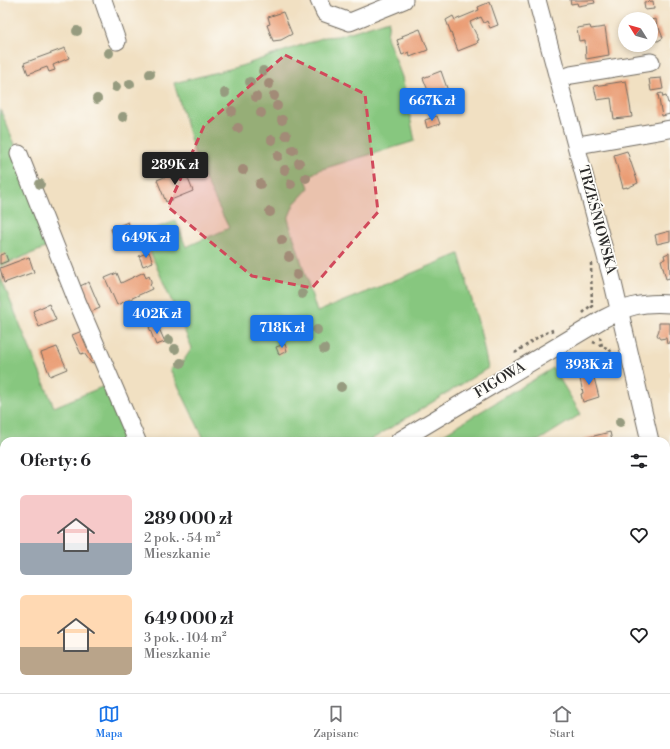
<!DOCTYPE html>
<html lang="pl">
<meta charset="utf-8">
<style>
:root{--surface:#fff;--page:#f6f6f6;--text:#202124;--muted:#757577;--line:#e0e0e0;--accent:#1a73e8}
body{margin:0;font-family:"Libre Bodoni",serif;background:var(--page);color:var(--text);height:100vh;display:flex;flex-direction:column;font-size:15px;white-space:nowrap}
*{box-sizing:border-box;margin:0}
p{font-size:13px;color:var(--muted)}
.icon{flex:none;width:22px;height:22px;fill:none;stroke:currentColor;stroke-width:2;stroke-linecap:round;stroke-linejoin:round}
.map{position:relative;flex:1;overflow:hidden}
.side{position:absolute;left:0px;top:437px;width:670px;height:256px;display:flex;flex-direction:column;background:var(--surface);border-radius:12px 12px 0 0;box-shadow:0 2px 6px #0003}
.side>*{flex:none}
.needle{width:26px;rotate:307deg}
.controls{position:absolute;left:618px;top:12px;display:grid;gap:8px}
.controls a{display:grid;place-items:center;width:40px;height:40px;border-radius:50%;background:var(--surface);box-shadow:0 2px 6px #0003;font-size:20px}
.price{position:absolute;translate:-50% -34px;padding:0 9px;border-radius:4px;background:var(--accent);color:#fff;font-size:13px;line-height:26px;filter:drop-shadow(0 1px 2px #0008)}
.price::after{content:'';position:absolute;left:50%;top:24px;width:12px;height:9px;margin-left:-6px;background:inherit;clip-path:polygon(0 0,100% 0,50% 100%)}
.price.selected{background:#222;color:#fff}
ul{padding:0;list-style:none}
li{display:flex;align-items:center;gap:12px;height:100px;padding:0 20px}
li span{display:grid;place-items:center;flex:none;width:112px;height:80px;border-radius:6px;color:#555}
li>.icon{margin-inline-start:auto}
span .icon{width:48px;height:48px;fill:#fffc;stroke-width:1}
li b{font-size:17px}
h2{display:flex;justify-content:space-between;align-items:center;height:48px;padding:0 20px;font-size:17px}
.dock{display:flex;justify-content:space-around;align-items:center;height:56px;border-top:1px solid var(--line);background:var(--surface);font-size:11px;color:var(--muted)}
.dock a{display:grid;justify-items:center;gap:2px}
.dock .selected{color:var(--accent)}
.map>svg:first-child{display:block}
</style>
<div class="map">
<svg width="670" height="693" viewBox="0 0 670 693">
<rect width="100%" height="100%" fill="#fdfcf7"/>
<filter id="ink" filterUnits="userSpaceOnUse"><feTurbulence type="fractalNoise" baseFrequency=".025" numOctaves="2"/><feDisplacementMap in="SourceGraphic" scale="8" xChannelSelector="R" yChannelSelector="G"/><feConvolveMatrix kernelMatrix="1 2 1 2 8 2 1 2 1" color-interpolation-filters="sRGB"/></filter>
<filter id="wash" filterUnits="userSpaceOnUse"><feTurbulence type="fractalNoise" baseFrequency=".012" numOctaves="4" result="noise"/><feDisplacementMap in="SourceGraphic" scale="16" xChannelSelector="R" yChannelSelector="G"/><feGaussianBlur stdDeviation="0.9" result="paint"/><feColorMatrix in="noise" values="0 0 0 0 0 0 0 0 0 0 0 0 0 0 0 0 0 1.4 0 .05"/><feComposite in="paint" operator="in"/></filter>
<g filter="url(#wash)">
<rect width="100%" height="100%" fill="#f1e0c2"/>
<!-- green -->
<path fill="#87c77f" stroke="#597955" d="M389,20L387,37L402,77L415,141L319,170L306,178L309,188L294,204L288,219L317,312L459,254L480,329L488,368L369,441H205L170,369L182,363L192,348L142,233L176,221L186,247L229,228L198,165L174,83L241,66L325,37L338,36Z
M0,109L17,149L48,247L0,266Z
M0,276L54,407L109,384L134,441H4V676L2,678L0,673Z
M553,368L581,414L538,441H432Z
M55,689H158L152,693H51Z
M323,689H381L383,693H325Z"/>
<g id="blocks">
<!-- building -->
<path fill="#ea9d75" d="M570,0H594L595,3L578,6L577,3L571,4Z
M653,1L654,9L645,10L644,2Z
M490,2L498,25L490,28L487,21L484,23L481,17L470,22L479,40L477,41L478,43L458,51L446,20L453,16L455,20L479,10L478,7Z
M283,12L292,34L281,40L273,41L267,25L270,24L268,17Z
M656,19L657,29L659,28L663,38L658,41L651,40V20Z
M590,26L591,29L605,27L609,55L586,59L585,40L579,41L577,28Z
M420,29L428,50L410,57L409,52L402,55L397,40L403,38L402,36Z
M65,48L69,58L53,65L55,70L49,72L47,67L28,74L24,63Z
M441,71L448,91L431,98L423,78Z
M661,78L663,89L651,91L649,79Z
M626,81L632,117L614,119L611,98L597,100L594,86Z
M662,93L663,97L666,96L668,103H670V114L662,116L658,94Z
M437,116L440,124L427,128L425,120Z
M627,151L638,183L627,188V187L623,188L614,155Z
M184,169L193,191L166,202L157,180Z
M128,222L135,240L118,247L111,229Z
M670,231V241L657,244L655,235Z
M149,252L153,262L143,266L139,256Z
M5,253L8,261L0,264V255Z
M669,253L670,278L666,279L661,260L665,259L664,255Z
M29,257L34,272L4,283L0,268Z
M144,272L146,278L149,276L151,281V284L150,285L152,289L117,305L105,278L117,273L121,283Z
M89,282L100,308L91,312L80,286Z
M49,304L56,320L39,327L33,311Z
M659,323H670V343L667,344L666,338L660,339L657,335L659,330Z
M157,324L165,342L156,345L149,327Z
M82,331L98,360L92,364L84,353L81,354L72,335Z
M285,344L287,351L279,355L276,347Z
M57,347L67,369L50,376L41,353Z
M592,370L599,397L583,402L581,394L583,393L579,374Z
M610,432L612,441H583L582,439Z
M666,669L669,681L666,682Z
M398,689H424L425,692L401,693Z
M474,689H490L492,693H473L471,691Z
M598,689H621L624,693H598L596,690Z"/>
</g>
</g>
<g filter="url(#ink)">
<use href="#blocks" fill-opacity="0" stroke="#706a60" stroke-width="1"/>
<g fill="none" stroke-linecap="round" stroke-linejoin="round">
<!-- minor casing -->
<g stroke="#706a60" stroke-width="19">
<path id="minor" d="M103,0L117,41
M319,0L325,13L350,22L404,0
M537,0L612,279L650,441
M558,79L571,75L651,62
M578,145L670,129
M19,154L77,301L137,441
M399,441L603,319C628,306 641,302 670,304
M666,507L670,524
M29,693L31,689"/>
</g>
<!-- path -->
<path stroke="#706a60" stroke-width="2.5" stroke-dasharray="3 3" stroke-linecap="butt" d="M591,263L592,310
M583,313L591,305
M600,337L602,346
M593,342L609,349L614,355
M515,353L541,335L553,330
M381,441L385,438
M666,465L670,482
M666,553L670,570"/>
<!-- minor -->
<use href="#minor" stroke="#fff" stroke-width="17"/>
</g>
<!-- trees -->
<g fill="#969b7f">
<circle cx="77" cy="31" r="5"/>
<circle cx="109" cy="53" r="5"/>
<circle cx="263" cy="71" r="5"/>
<circle cx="150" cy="74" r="5"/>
<circle cx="250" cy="82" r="5"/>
<circle cx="130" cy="84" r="5"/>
<circle cx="269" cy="84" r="5"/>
<circle cx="116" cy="87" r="5"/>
<circle cx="225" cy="93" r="5"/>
<circle cx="274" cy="96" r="5"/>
<circle cx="256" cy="97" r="5"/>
<circle cx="97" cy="99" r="5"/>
<circle cx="277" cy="106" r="5"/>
<circle cx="232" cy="111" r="5"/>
<circle cx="261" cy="113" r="5"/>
<circle cx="123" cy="117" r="5"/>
<circle cx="282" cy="120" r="5"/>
<circle cx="238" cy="128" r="5"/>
<circle cx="286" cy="135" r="5"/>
<circle cx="272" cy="140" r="5"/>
<circle cx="293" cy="150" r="5"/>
<circle cx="278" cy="156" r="5"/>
<circle cx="299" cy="163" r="5"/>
<circle cx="243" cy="170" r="5"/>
<circle cx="285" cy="170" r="5"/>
<circle cx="306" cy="178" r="5"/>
<circle cx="40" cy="184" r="5"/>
<circle cx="260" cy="184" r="5"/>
<circle cx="291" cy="184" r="5"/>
<circle cx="270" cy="212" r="5"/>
<circle cx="282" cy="240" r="5"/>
<circle cx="289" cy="257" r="5"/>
<circle cx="297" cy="275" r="5"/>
<circle cx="302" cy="294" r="5"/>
<circle cx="317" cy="330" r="5"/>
<circle cx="169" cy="340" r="5"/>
<circle cx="175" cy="349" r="5"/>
<circle cx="324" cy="349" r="5"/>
<circle cx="181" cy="363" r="5"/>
<circle cx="341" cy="387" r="5"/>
<circle cx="620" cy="422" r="5"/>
</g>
</g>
<!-- marked area -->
<path fill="#d1495b" fill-opacity="0.2" stroke="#d1495b" stroke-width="3" stroke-dasharray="8 5" stroke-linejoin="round" d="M285,55L365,94L378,212L312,288L252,276L168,207L204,126Z"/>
<g text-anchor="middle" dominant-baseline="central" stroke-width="3.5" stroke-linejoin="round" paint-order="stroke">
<!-- street labels -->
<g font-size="14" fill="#2b2b2b" stroke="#fdfcf7">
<text transform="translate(597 220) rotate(75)">TRZEŚNIOWSKA</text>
<text transform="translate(500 380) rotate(-31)">FIGOWA</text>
</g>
</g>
</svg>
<div class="controls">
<a><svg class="needle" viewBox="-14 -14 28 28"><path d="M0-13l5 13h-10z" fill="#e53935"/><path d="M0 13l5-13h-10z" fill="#757577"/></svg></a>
</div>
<b class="price" style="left:432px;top:122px">667K zł</b>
<b class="price selected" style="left:175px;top:186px">289K zł</b>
<b class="price" style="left:146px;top:259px">649K zł</b>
<b class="price" style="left:157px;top:335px">402K zł</b>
<b class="price" style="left:282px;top:349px">718K zł</b>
<b class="price" style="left:589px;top:386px">393K zł</b>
<section class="side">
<h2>Oferty: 6<svg class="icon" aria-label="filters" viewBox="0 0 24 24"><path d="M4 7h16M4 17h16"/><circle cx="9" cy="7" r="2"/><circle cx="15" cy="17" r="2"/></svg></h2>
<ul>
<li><span style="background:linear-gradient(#f6c9c9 60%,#9aa5b1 0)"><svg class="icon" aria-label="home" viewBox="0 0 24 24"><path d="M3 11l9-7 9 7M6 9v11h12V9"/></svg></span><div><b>289 000 zł</b><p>2 pok. · 54 m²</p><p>Mieszkanie</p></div><svg class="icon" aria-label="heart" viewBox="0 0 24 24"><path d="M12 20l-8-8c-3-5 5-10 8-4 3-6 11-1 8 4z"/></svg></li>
<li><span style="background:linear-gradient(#ffd9b3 65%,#b9a48a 0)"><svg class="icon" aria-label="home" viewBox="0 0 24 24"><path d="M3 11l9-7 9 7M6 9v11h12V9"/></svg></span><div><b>649 000 zł</b><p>3 pok. · 104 m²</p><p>Mieszkanie</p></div><svg class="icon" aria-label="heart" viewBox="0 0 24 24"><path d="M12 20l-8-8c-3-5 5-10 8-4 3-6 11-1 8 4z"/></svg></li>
</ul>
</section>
</div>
<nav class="dock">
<a class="selected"><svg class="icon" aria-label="map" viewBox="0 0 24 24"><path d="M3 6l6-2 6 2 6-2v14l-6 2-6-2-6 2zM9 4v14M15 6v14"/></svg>Mapa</a>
<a><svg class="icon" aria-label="saved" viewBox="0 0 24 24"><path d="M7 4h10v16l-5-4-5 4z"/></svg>Zapisane</a>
<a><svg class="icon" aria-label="home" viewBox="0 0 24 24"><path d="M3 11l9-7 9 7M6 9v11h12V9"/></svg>Start</a>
</nav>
